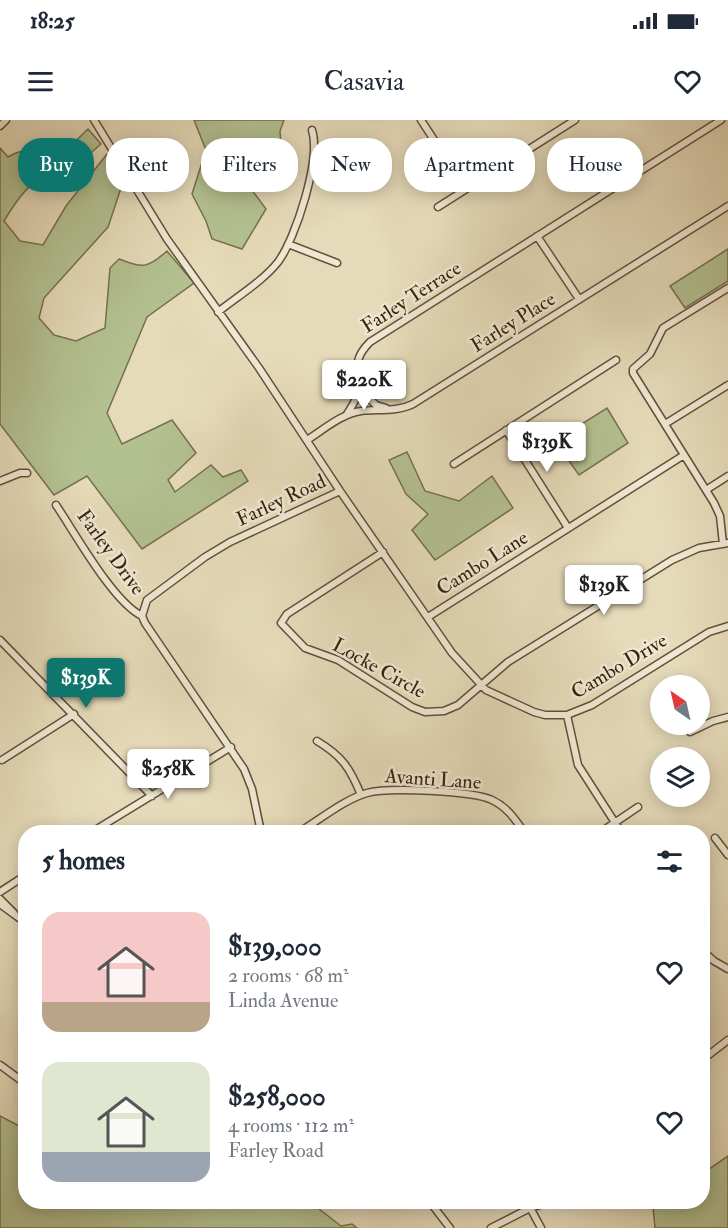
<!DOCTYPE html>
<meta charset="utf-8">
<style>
:root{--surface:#fff;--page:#f6f6f7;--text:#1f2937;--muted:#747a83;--accent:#0f766e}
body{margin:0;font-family:"IM FELL Double Pica",serif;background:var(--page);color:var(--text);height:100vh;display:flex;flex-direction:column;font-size:22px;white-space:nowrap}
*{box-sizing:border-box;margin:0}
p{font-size:20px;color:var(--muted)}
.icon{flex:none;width:33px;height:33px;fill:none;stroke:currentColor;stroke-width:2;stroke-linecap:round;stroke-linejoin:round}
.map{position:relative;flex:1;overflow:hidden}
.details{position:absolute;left:18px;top:705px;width:692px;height:384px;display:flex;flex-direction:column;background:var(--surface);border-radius:24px;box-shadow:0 3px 15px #0003}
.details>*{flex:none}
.hud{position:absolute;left:18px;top:18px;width:693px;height:54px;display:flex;gap:12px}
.needle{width:39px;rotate:326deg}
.controls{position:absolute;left:650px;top:555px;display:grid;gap:12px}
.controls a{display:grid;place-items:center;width:60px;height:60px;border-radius:50%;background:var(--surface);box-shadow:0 3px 15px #0003;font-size:30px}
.price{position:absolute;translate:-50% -51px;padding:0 14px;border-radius:6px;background:#fff;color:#222;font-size:20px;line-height:39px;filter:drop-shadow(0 2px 3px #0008)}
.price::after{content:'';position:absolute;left:50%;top:36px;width:18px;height:14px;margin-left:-9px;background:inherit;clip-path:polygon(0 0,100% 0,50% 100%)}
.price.active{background:var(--accent);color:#fff}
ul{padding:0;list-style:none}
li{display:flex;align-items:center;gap:18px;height:150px;padding:0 24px}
li span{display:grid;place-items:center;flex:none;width:168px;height:120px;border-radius:18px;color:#555}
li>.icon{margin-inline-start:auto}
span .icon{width:72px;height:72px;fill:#fffc;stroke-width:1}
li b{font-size:26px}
h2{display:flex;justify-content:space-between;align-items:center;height:72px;padding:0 24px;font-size:26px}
.pill{padding:0 21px;border-radius:24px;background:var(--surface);box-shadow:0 3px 15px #0003;font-size:21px;line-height:54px}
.pill.active{background:var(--accent);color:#fff}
.status{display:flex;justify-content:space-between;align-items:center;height:42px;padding:0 30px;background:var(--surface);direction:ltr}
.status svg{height:16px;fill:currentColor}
header{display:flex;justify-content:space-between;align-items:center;height:78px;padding:0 24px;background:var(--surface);font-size:27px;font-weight:600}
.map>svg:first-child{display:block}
</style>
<div class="status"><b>18:25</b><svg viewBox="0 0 49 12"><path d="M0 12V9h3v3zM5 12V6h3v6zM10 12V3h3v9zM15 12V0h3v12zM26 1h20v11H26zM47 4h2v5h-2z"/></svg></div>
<header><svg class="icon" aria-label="menu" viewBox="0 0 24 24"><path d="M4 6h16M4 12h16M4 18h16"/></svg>Casavia<svg class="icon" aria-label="heart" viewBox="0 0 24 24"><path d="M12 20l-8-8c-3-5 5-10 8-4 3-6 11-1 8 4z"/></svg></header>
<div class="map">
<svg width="728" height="1108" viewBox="0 0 728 1108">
<rect width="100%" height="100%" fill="#e5dab9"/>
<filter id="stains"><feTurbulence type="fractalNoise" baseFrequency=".00333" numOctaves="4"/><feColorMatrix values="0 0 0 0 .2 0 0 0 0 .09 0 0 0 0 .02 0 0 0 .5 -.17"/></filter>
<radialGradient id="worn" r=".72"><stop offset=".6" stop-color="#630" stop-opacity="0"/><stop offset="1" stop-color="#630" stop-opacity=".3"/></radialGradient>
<!-- green -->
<path fill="#b3c090" stroke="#75714e" stroke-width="1.5" d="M194,0H284L280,11L282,39L262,35L246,62L266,89L242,129L212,119L206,101L192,74L206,30Z
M88,9L101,24L92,32L76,58L61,43C33,59 20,74 4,101L20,121L43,125L66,86L107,34L124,59L108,107L44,178L39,198L54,215L76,221L105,208L110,148L119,139C143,148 147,149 167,131L194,163L147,197L107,293L122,324L172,300L196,333L168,360L175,372L211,345L223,357L241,350L248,361L142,429L87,356L54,375L0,304V28L8,37C25,26 40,31 57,39Z
M728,129V161L685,188L670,166Z
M607,288L628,323L579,355L555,321Z
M407,332L425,371L459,381L492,356L513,388L435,440L412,410L428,394L406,374L389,340Z
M0,996L25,1009L26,1082H310L341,1106L352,1104L357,1108H0Z
M728,1036V1108H655L653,1087L661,1082H702V1054Z"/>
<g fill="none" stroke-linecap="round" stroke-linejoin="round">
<!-- minor casing -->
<g stroke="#625038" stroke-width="9">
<path id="minor" d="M94,0L167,119L259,248L340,371L452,533L486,570L534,592L545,595H567L592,585L709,512L728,506
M421,0L466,69
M0,6L6,0
M438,87L575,0
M537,116L579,179
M288,124L337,143
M218,192C238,176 263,161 278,142C296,118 321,39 312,10
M358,268L376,285L386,288
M347,294C352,286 358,278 358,267C358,247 353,239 370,222L721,0
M665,304L728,265
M506,310L568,408
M307,320C323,310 341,294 361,291C378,289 397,292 413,284L728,86
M454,344L616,240
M0,361L20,353H27
M706,370L728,356
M56,385C75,413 113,482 142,496
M723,424L720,396L714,383L633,253V249L650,234L663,208L728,168
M383,432L287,494L281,503L305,528L338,540L412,587L425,592L444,591L458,585L508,542L672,440L699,428L728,423
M428,497L684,335
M0,520L152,676
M567,595L578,645L621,712
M690,612L713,601L728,597
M317,621C342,636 350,648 361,675
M2,640L74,594
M92,712L231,627
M261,712L252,669L244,649L145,503L142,496L147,480L205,437L230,422L340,371
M299,712C321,699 343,680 367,673C388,667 473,671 492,680C507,687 515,699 524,712
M601,712L638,687
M715,718L728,735
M0,772L26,755
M0,779L14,793
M0,784L26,803
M702,830L714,841L728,849
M702,940L728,920
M0,945L26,964
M430,1082L450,1108
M527,1082L541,1108
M491,1108L530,1088L550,1082"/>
</g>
<!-- minor -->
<use href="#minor" stroke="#eee7d2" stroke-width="6"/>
</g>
<g text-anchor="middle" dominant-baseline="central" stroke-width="5" stroke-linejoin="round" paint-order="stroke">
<!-- street labels -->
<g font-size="20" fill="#37220d" stroke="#eee7d2">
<text transform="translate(411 177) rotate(-33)">Farley Terrace</text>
<text transform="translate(513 202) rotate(-32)">Farley Place</text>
<text transform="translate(281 380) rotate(-25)">Farley Road</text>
<text transform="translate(111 432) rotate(54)">Farley Drive</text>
<text transform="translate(482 443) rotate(-32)">Cambo Lane</text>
<text transform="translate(619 546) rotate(-31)">Cambo Drive</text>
<text transform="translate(379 548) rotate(29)">Locke Circle</text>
<text transform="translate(433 659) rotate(4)">Avanti Lane</text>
</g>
</g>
<rect width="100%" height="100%" filter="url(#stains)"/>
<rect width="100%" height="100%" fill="url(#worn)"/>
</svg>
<div class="controls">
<a><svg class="needle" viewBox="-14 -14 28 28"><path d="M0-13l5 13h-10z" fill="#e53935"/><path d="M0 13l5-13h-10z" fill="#747a83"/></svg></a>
<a><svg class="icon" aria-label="layers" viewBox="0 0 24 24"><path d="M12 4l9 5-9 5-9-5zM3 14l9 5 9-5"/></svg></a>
</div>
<b class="price" style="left:364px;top:291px">$220K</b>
<b class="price" style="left:547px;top:353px">$139K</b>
<b class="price" style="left:604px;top:496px">$139K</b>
<b class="price active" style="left:86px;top:589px">$139K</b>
<b class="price" style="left:168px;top:680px">$258K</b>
<div class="hud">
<a class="pill active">Buy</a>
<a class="pill">Rent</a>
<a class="pill">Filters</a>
<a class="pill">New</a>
<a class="pill">Apartment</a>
<a class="pill">House</a>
</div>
<section class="details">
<h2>5 homes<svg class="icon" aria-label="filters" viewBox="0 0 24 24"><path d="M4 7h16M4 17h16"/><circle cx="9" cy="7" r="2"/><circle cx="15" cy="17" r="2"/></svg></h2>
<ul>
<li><span style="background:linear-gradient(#f6c9c9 75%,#b9a48a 0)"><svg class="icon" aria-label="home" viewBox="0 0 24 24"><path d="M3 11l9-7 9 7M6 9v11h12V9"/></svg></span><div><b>$139,000</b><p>2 rooms · 68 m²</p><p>Linda Avenue</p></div><svg class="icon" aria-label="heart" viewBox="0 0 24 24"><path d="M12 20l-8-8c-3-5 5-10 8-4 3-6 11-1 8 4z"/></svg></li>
<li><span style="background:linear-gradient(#dfe7d0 75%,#9aa5b1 0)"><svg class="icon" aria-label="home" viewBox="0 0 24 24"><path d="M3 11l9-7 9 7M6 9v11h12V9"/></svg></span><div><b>$258,000</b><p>4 rooms · 112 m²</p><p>Farley Road</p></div><svg class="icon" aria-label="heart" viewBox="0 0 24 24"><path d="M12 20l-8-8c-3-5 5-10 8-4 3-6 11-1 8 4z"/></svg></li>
</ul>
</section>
</div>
